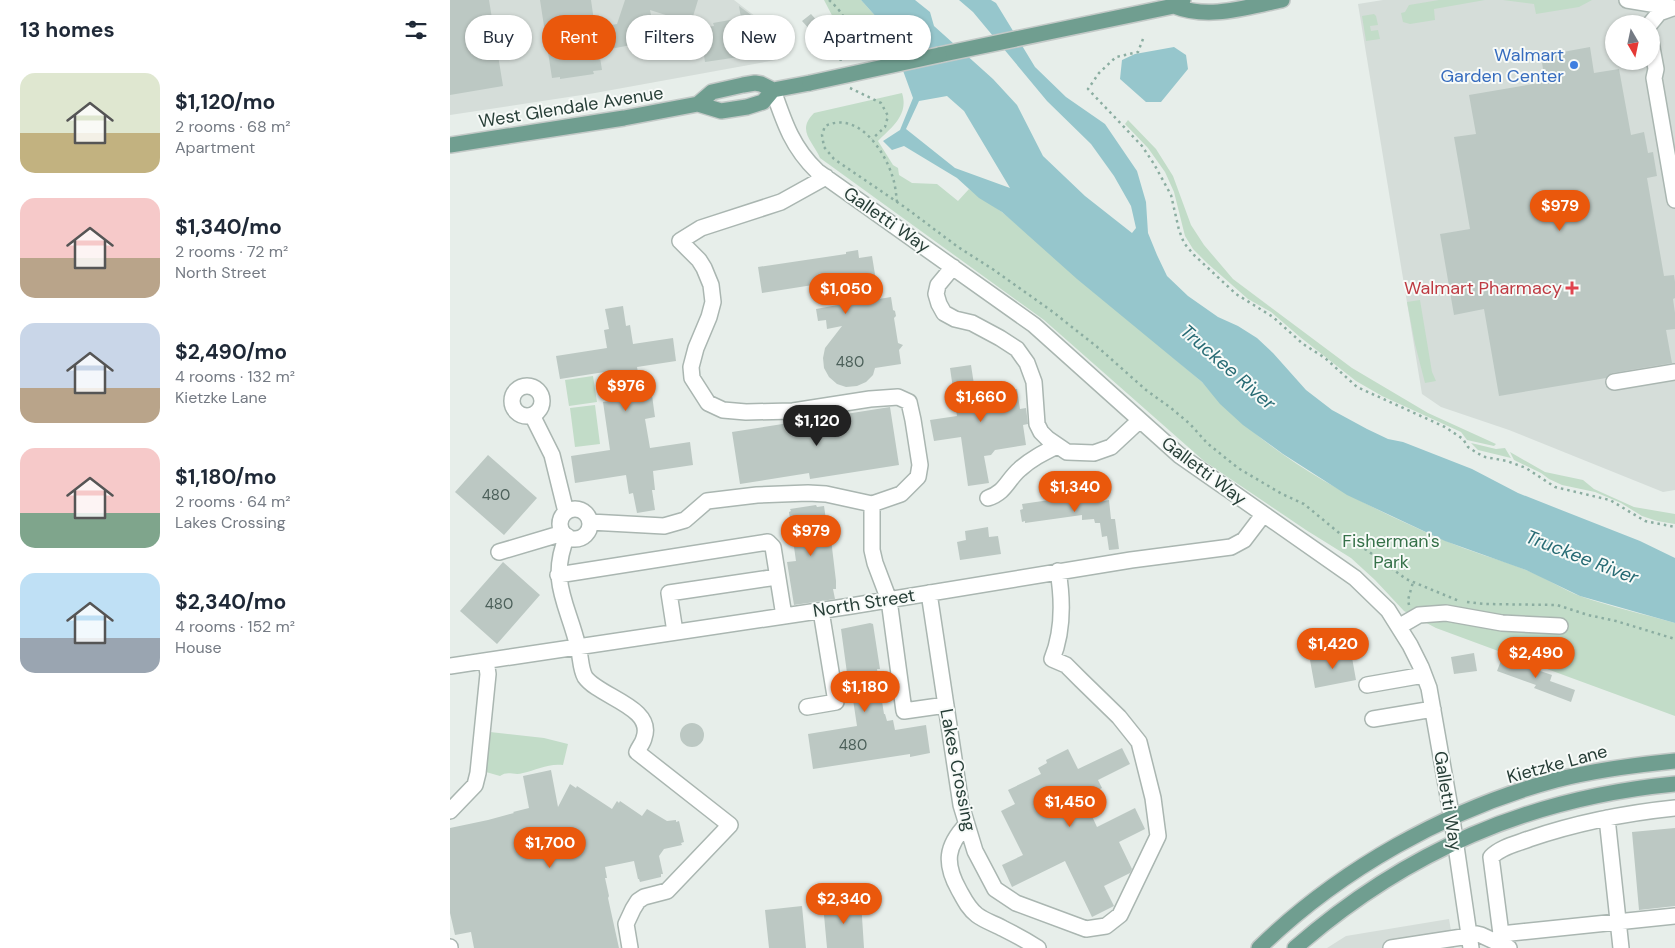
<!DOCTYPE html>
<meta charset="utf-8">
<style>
:root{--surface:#fff;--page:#f2f2f3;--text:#1f2937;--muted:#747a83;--accent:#ea580c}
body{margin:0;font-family:"DM Sans",sans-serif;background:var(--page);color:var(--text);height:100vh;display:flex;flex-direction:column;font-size:19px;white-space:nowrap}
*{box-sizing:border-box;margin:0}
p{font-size:16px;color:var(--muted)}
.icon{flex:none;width:28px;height:28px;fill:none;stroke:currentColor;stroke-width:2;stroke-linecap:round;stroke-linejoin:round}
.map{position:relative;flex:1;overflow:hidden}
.panel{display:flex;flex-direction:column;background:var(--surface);width:450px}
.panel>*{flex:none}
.hud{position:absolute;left:15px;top:15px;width:475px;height:45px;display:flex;gap:10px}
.needle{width:32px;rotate:171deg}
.controls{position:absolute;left:1155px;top:15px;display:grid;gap:10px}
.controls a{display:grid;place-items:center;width:55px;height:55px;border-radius:50%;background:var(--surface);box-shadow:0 1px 4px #0004;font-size:25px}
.price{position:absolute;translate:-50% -42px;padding:0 11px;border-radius:18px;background:var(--accent);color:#fff;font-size:16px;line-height:32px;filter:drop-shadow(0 1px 2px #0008)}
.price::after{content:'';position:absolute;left:50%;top:30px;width:15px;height:11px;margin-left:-8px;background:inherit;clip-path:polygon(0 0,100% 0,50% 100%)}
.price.current{background:#222;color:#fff}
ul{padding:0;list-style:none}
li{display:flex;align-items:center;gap:15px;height:125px;padding:0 20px}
li span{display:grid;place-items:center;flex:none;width:140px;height:100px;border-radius:15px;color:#555}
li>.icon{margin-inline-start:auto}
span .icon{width:60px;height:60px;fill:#fffc;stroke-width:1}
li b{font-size:21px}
h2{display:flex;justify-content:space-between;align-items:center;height:60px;padding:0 20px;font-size:21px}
.chip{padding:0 18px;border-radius:22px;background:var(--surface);box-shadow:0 1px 4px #0004;font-size:18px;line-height:45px}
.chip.current{background:var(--accent);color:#fff}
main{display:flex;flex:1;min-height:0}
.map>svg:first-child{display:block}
</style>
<main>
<section class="panel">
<h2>13 homes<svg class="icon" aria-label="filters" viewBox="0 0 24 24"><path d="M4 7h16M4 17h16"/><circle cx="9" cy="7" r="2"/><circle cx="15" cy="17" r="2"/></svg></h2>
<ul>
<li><span style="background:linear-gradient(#dfe7d0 60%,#c2b280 0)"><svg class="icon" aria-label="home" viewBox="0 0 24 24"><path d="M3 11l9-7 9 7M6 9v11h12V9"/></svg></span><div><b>$1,120/mo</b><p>2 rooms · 68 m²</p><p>Apartment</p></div></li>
<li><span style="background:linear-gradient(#f6c9c9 60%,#b9a48a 0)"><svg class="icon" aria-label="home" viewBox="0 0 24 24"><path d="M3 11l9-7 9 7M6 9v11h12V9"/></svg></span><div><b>$1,340/mo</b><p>2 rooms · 72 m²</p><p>North Street</p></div></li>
<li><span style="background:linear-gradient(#c9d6e8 65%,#b9a48a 0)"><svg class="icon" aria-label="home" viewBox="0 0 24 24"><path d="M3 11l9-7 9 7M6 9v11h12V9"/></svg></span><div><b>$2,490/mo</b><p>4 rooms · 132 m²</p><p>Kietzke Lane</p></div></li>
<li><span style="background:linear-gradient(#f6c9c9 65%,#7fa58c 0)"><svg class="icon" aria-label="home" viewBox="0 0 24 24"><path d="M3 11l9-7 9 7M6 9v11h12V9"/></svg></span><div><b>$1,180/mo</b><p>2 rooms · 64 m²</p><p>Lakes Crossing</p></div></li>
<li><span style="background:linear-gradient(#bfe0f5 65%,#9aa5b1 0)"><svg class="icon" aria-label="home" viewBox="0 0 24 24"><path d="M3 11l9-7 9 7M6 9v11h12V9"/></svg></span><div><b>$2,340/mo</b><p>4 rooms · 152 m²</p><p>House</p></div></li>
</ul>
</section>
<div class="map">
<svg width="1225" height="948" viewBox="0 0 1225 948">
<rect width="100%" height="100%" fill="#e7eeea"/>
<!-- built -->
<path fill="#d5ddd9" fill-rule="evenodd" d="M0,0H284L322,29L326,60L145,93L0,115Z
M933,0H1225V490L1213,492L1059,430L991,407L972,394L908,4ZM1164,24H1201V61H1164Z
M999,919L1004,948H877L896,936Z"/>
<!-- green -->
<path fill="#c2dcc8" d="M374,0H411L429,20L440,35L379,49L387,25Z
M989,0H1035L984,9L985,20L960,24L953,22L951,13L955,12L959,5Z
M1053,0H1142L1129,7L1086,14L1084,4Z
M924,14L926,16L928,25L920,26L921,31L928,30L930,39L916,41L912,16Z
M452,93C459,115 442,127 428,141L443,165L448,168L449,175L462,183L487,184L508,201L519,189L552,212L752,382C815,456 906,502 994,540C1020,552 1049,559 1076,570C1094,577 1112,589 1130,596C1161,607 1194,614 1225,623V716L986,628L954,611L925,580L901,558L856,530L754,461L594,320L370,158C363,141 346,131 364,113Z
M678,120L706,149L723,176L741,225L754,245L783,279L902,368L978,413L1046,444L1044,446L1017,440L1011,432L932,396L906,381L850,337L821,312L798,299L757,263L743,249L735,236L724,192L715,172L698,148L675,124Z
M970,300L982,372L986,381L975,383L965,344L957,302Z
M143,376L147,402L119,406L115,380Z
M145,405L150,444L125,447L120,408Z
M1021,443L1046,449L1055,448L1061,458L1028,450Z
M1060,452L1095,472L1133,480L1144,489L1184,507L1225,514V524L1207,521L1192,516L1171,503L1145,492L1112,485L1099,479L1091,473L1064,460Z
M40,732L94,738L118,744L113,765C99,763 86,770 73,773C64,776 58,770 50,776L36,772Z"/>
<!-- water -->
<path fill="#96c6cc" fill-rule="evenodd" d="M411,0H465L480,12L484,26L543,79L567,105L593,156L635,196L682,233L686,228L681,206L664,176L641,144L597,101L523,12L509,0H541L546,3L585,67L616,97L655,124L687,171L696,202L698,233L707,255L717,276L738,296L768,317L788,326L807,338L823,353L856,390L882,410L917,429L938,439L953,442L1022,469L1068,493L1190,541L1225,558V623L1130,596L1076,570L995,541L897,495L833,454L793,425L770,404L752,382L627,279L552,212L529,198L507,178L454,146L442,150L433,141L450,130L463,98L440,35L429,20ZM497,96L514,111L560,188L505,168L456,129L469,101Z
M724,47L736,55L738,69L711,102H696L670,79L672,60L685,54Z"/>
<!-- building -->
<path fill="#bcc8c3" d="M0,0H39L53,86L0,95Z
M90,0H141L145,28L167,24L175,0H248L241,23L200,10L207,45V50L204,51L205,55L195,57L194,53H189L187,44L149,51L152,70L143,71L144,74L110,79V77L102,78Z
M289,6L320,29L323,52L255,62L250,28L264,26L263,23L291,18Z
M361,14L370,24L361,31L352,21Z
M1140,47L1144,73L1169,69L1181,135L1194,132L1198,153L1203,152L1207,176L1197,178L1214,276L1224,275L1225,282V298L1223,299L1225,313V329L1216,330L1222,363L1162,373L1156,378L1049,396L1034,309L1004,315L990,234L1020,229L1004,137L1026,134L1019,95L1095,82L1091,56Z
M408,250L409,258L422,256L429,299L441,297L443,310L445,311L446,316L444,318L448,343L453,345L449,350L451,364L425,368L423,375L416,382L407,386L396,387L387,384L379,377L374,368L373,358L375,348L392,326L377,329L376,320L368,321L366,309L404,302L401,279L312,293L308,267L396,254V252Z
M173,306L176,326L180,325L183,344L223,338L226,361L187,367L192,396L202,395L204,410L205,417L195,419L200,448L240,442L243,465L203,471L205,490H202L205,510L187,513L183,493L179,494L176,475L125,483L121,456L160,450L153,402L166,400L161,371L110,379L106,356L157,348L154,330L159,329L155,309Z
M521,365L525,391L531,390L538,394L567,389L570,409L576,408L578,424L573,425L576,445L545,450L541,455L534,456L539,483L518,486L511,437L484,441L480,420L507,416L500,368Z
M440,407L449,465L360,479L359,473L290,484L282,432Z
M38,455L87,498L54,535L5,492Z
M648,493L649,502L659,500L661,519H665L669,549L659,550L657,536L652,537L650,523H645L644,519L632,520V515L575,523V521L572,522L570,510L573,509L572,504Z
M366,505L367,507L374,506L379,540L381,539L386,581V589H383L385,599L344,605L337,562L346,561L339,512L341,511L340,509Z
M538,527L539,537L548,536L551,554L510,560L507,542L516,540L515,531Z
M53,562L90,595L47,644L10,611Z
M420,623L423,624L430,669H427L434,714H435L437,721L443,720L445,730L476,725L480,753L460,757V754L363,769L358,734L407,726L399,673H397L391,629Z
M901,652L906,680L865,688L860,660Z
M1024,653L1027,671L1004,674L1001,657Z
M1052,658L1102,675L1100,681L1125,690L1121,702L1084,688L1086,685L1047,671Z
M230 735a12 12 0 1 1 24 0a12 12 0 1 1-24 0Z
M672,748L680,764L648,780L652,788L633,797L647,827L685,808L695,829L669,842L682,869L680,873L654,886L664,906L642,917L615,861L562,887L552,865L573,855L551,811L565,804L558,790L591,774L588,768L597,763L596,760L618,749L628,769Z
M101,770L108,807L120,784L126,788L127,786L162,809L167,801L169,803L170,801L192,816L197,809L217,821L226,820V822L229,821L234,842L231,843L232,845L214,849L209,856L213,874H211V877L190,882L189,879H188L184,861L155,867L157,878H155L159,896L158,898L169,948H24L21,932L5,935L0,913V828L38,820L64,813L63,812L79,808L73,776Z
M1225,828V906L1189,910L1182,832Z
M411,901L414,948H377L373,904Z
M352,906L356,948H319L315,910Z"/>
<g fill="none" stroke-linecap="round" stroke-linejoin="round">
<!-- minor casing -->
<g stroke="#aab6b1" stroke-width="18">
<path id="minor" d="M1177,0L1225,8
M1200,24L1209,13L1223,8
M1201,42L1206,69L1204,78L1225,200
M323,90C334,122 342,147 367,171L584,325L729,455L905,578L938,610L960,645L971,667L979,688L1002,819L1021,948
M376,177L331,202L251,228L230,241L249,260L254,268L261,285L263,302L259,317L246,348L241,367L242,378L258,403L273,410L296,412L343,411L420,399L448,397L459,402L463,420L470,465L468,477L451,494L422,504V550L425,563L439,600L454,711L496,705
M503,267L488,285L486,294L489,304L494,313L505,319L522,323L550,338L567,349L577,363L584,382L587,424L591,432L598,439L617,452L644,453L661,447L690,420
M1164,382L1225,372
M62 401a15 15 0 1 1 30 0a15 15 0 1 1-30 0Z
M82,415L102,455L116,512
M538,498C556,492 557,480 570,469C581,459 593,453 607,446
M110 524a15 15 0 1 1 30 0a15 15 0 1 1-30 0Z
M140,522L214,526L235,520L257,501L307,495L358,493L376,494L422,504
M117,536C98,582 118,604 128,647C131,656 130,668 135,677C149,697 205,707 194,738C193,743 189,747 187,752L280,825L217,891L194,897L188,901L183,909L176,924L180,948
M49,552L113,533
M108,575L318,542L323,547L334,616
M479,593L511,805L525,851L545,889L566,903L636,929L656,926L670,915L708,836L703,798L689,742L669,717L631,680L616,665L602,659C613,632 613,601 608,571
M950,626L969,615L996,613L1052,623L1110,626
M225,632L219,593L327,577
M0,666L401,606L681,560L781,547L794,540L813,515
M917,685L974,675
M357,707L386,702L371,611
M923,719L983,709
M1225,808C1176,813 1126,823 1079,839C1066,844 1051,847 1041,857L1051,934L1225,916
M0,811L25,785L28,773L38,674L36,661
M1157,818L1171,948
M517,824C496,846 494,863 509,890C514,899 518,908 527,915C535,921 545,924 554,929C566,935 577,941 588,948
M1018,932L1031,935L1059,948
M0,947V948
M941,948L1019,936"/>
</g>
<!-- major casing -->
<g stroke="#c3c9c7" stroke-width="18">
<path id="major" d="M724,6C759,20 796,7 832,0
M489,55L724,6L733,0
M248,104L271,111L297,107L313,102L323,90
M0,145L174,118L248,104L262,92L293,85L305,83L311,84L323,90L360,83
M809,948C889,870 997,809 1106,780C1145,770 1185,765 1225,761
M845,948C956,851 1079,798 1225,784"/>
</g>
<!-- path -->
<path stroke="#8bada1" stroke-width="2.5" stroke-dasharray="2.5 4" stroke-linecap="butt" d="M379,0C406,24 395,33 390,63
M693,39L688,52L666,57L649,73L638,89L692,146L704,164L721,195L729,230L734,243L744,255L786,294L823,317L853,344L875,358L907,387L995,427L1013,439L1018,447L1027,453L1035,457L1057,461L1076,468L1105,487L1160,500L1195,521L1225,527
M400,88L431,103L438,116L435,127L422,139
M447,202C446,193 445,183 442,175C433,148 407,111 375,126L372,135L374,147L384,159L456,208L508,247L544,270L603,312L651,350L696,390L721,408L740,424L757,443L788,468L832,494L854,504L894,537L918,551L956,579L1009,601
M1017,602L1034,604L1107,605L1138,615L1166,621L1225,639
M959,605L958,600L963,582"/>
<!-- minor -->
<use href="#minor" stroke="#fff" stroke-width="15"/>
<!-- major -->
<use href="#major" stroke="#709e90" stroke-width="15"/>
<!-- major-bridge casing -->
<g stroke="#c3c9c7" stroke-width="18" stroke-linecap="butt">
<path id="major-bridge" d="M360,83L489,55"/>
</g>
<!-- major-bridge -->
<use href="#major-bridge" stroke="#709e90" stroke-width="15"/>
</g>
<!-- markers -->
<circle fill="#3f7fe0" stroke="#f7faf8" stroke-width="2" cx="1124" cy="65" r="5"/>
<path fill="#e0444e" stroke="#f7faf8" stroke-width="2" d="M1119.5 280.5h5v5h5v5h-5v5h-5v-5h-5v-5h5z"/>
<g text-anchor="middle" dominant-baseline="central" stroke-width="4" stroke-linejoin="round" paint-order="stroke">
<!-- number labels -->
<g font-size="15" fill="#4c605a">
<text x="400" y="362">480</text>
<text x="46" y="495">480</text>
<text x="49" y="604">480</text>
<text x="403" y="745">480</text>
</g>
<!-- shop labels -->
<g font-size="18" fill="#366cbe" stroke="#f7faf8" text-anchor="end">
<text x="1114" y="55">Walmart<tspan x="1114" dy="21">Garden Center</tspan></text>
</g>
<!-- street labels -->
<g font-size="18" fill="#273e37" stroke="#f7faf8">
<text transform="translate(121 107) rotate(-9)">West Glendale Avenue</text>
<text transform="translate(437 220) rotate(35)">Galletti Way</text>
<text transform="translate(754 471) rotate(37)">Galletti Way</text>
<text transform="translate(414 603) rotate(-9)">North Street</text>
<text transform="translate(1107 764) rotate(-15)">Kietzke Lane</text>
<text transform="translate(508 770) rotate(79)">Lakes Crossing</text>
<text transform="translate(998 801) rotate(81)">Galletti Way</text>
</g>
<!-- health labels -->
<g font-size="18" fill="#be3a42" stroke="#f7faf8" text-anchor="end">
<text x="1112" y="288">Walmart Pharmacy</text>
</g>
<!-- park labels -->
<g font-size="18" fill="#367149" stroke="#f7faf8">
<text x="941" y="541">Fisherman's<tspan x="941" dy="21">Park</tspan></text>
</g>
<!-- water labels -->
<g font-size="19" font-style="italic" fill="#276b74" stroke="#f7faf8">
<text transform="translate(778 367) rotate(41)">Truckee River</text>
<text transform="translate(1132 557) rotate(21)">Truckee River</text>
</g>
</g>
</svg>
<div class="controls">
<a><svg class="needle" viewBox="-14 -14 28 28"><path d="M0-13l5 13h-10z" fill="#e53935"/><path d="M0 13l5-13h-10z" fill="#747a83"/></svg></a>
</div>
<b class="price" style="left:1110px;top:232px">$979</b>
<b class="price" style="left:396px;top:315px">$1,050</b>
<b class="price" style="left:176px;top:412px">$976</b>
<b class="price" style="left:531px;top:423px">$1,660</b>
<b class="price current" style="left:367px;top:447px">$1,120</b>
<b class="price" style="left:625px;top:513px">$1,340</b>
<b class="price" style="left:361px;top:557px">$979</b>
<b class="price" style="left:883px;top:670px">$1,420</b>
<b class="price" style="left:1086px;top:679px">$2,490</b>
<b class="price" style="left:415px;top:713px">$1,180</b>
<b class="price" style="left:620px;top:828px">$1,450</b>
<b class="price" style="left:100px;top:869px">$1,700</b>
<b class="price" style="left:394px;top:925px">$2,340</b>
<div class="hud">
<a class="chip">Buy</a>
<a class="chip current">Rent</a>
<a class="chip">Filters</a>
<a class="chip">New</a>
<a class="chip">Apartment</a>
</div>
</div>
</main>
